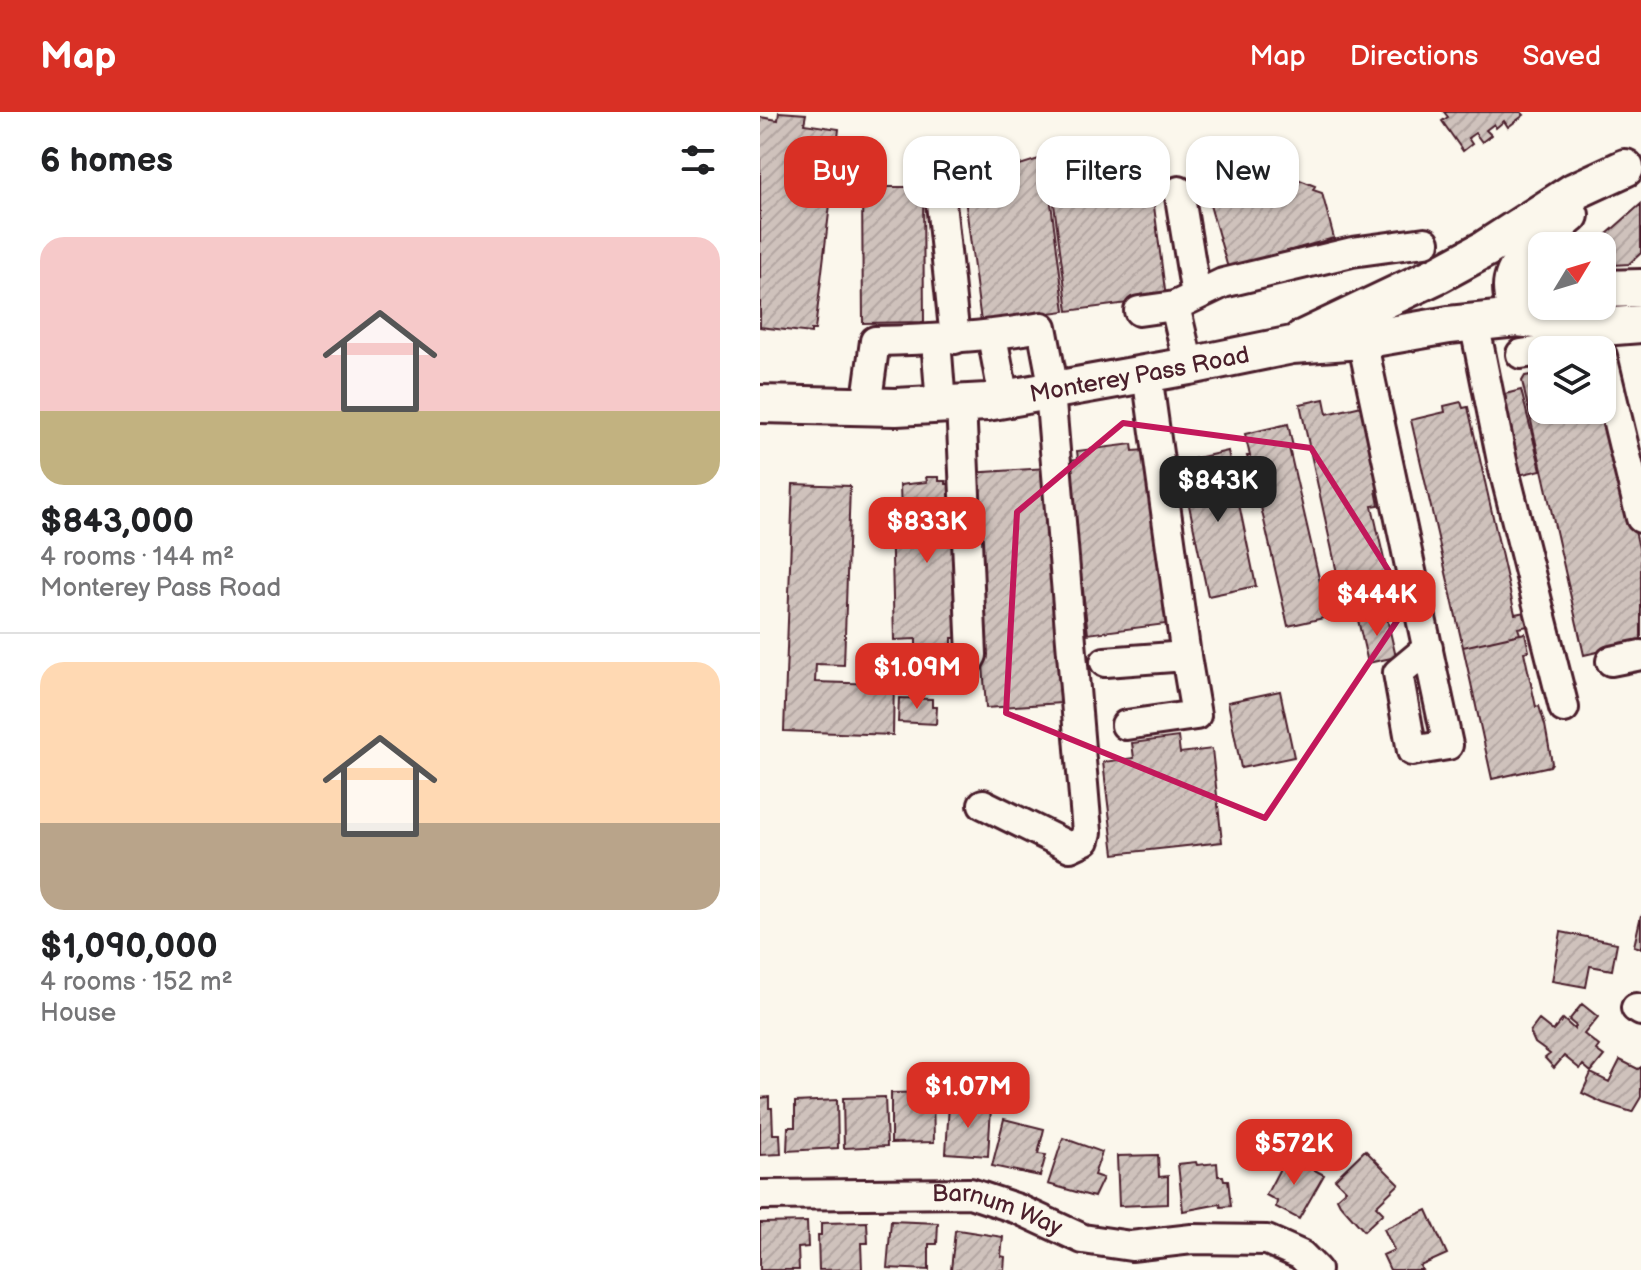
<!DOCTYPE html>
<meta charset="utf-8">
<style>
:root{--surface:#fff;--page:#f2f2f2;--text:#202124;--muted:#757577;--line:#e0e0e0;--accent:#d93025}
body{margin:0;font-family:"Balsamiq Sans",sans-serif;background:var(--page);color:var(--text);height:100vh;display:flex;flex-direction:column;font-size:30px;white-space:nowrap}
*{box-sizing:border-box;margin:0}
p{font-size:26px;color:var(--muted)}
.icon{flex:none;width:44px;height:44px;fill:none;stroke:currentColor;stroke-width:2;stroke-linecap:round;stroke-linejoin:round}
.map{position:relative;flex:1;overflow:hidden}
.drawer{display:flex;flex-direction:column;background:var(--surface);width:760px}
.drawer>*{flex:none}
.hud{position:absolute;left:24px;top:24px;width:736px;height:72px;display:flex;gap:16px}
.needle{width:52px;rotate:52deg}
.fabs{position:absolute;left:768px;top:120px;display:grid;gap:16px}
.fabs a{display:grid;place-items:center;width:88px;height:88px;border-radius:16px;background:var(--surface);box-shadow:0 2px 6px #0004;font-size:40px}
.price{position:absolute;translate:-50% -68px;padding:0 18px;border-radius:16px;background:var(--accent);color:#fff;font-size:26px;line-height:52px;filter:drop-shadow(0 2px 4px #0008)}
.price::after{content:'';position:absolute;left:50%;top:48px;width:24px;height:18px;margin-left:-12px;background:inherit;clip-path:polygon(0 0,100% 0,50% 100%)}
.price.on{background:#222;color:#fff}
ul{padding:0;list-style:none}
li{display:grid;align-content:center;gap:16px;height:424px;padding:0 40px}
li+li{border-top:2px solid var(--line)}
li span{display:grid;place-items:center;height:248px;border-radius:24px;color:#555}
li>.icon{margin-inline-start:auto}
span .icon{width:144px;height:144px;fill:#fffc;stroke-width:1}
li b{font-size:34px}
h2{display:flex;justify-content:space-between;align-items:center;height:96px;padding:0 40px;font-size:34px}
.chip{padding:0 28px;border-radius:24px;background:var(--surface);box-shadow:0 2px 6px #0004;font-size:28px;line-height:72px}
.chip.on{background:var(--accent);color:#fff}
header{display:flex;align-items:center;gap:48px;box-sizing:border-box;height:112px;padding:0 40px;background:var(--accent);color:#fff}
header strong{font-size:38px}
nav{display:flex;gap:44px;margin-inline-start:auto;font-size:28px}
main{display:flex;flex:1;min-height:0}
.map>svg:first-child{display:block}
</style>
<header>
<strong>Map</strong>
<nav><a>Map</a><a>Directions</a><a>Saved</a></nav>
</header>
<main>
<section class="drawer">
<h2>6 homes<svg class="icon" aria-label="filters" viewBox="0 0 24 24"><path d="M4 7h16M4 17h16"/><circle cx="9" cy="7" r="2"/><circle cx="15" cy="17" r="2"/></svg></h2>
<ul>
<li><span style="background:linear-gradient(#f6c9c9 70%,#c2b280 0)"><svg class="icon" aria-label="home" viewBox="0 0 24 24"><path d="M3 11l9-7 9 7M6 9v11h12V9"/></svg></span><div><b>$843,000</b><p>4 rooms · 144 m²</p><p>Monterey Pass Road</p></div></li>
<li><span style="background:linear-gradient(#ffd9b3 65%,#b9a48a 0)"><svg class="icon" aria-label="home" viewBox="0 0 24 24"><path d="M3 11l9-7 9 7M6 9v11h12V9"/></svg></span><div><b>$1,090,000</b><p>4 rooms · 152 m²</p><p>House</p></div></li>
</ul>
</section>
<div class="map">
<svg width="881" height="1158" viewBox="0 0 881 1158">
<defs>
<pattern id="building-hatch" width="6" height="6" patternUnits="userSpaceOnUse" patternTransform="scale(2)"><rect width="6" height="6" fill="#cfc2bc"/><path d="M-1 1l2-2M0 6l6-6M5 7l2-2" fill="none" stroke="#b3a6a2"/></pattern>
</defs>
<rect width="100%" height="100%" fill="#fbf7ec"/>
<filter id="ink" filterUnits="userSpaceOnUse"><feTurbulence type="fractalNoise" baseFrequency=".0125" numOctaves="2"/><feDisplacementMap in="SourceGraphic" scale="16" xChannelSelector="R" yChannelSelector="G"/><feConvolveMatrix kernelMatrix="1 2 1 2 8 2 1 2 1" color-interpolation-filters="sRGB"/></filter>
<g filter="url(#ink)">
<!-- building -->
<path fill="url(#building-hatch)" stroke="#4a1f2b" stroke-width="2" d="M19,0L46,2L44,12L79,17L55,218H51V221L0,215V5L18,8Z
M684,0H761L764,3L748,15L744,9L736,16L734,12L726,18L731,23L722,30L715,21L708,26L712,32L703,39L682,9L688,5Z
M386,33L406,186L308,199L288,46Z
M285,45L305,199L221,210L203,71Z
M487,52L495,56L496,53L503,54L528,64L527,68L533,70L535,66L555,74L553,78L562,81L574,126L468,156L442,65Z
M102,75H163L164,210L103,211Z
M881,92V141L869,152L853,153L842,140V134H838L839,129Z
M782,261V298H836L837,302L848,300L881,445V530L824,543L762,269L765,264Z
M761,278L781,358L754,364L737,289L746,287L745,282Z
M564,287L567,302L606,293L625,376L616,378L619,393L612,394L632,483L584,493L540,292Z
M701,290L703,296L708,295L755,502L770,499L773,513L758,516L760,522L703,535L651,308L685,300L684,294Z
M528,312L533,335L529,336L568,505L528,514L493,360H491L487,344H490L485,322Z
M372,332L373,339L385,338L406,512L328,522L308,348L318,347L317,339Z
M468,339L496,474L448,484L420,350Z
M287,356L302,591L226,596L210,361Z
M166,365H179V369H186V372H190V365H198L202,526H192V537H156V527L134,528L131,403H141L140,373L167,370Z
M33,372L90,374L84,553L56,552L55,570L120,572V566L134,567L133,623L24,619Z
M626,502L636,545L608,551L598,508Z
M765,521L769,539L764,540L776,595L779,594L785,613L792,651L790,654L732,667L703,535Z
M520,579L534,645L481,656L468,590Z
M139,586L172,587V595H177L176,612L138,610Z
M418,625L420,641L452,637L462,730L354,742L343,650L374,646L372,631Z
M881,803V836L874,834Z
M801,820L857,831L852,858L830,854L826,875L792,869Z
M822,892L838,905L824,922L839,934L836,938L844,944L831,960L823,953L820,957L804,944L794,956L785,946L790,942L775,931L770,920L779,908L793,919L803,907L814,917L816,914L809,908Z
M860,948L878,957L881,955V985L872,1000L843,991L822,981L831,961L849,970Z
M173,980L174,1030L131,1031V981Z
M9,985V996H12L13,1022H20L21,1042L0,1043V986Z
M125,985L127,1034L84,1036L83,986Z
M77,988L78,1036L27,1039L28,1015H35V990Z
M189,992L231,996L228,1044L186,1041Z
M244,1007L284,1017L278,1042L286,1043L280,1064L232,1054Z
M303,1026L342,1040L334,1063L343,1066L334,1085L288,1072Z
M605,1038L639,1072L616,1094L623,1101L604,1119L580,1092L577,1086L586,1078L575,1067Z
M398,1043L399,1065L408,1064V1092L359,1094L357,1044Z
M527,1043L564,1063L539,1107L516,1095L517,1089L506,1083Z
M436,1050L437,1053L457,1051L458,1064H463L464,1068H468L471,1094L461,1095L460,1092L423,1099L418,1052Z
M667,1098L687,1142L660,1154L662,1158H630L623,1143L634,1138L624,1117Z
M131,1109L178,1111L177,1132H169V1158L127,1156Z
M47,1110L48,1135L38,1136L39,1158H0V1111Z
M107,1110L108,1131H101L102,1157L59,1158L58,1123H61V1111Z
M198,1118L243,1125L241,1144L245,1145L244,1158H191L195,1119Z"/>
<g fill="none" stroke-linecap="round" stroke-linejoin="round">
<!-- minor casing -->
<g stroke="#4a1f2b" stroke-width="34">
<g id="minor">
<path d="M419,79L436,183"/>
<path d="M180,81L195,227"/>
<path d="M379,199L415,194"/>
<path d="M714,210L743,354L804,596"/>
<path d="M232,224L244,287"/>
<path d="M176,228L181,293"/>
<path d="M602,228L688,633L652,639L638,561L668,536"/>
<path d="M790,238L839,232"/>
<path d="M761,242L782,239"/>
<path d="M842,244L881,406"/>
<path d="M429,254L415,194L463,171L592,140L665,130"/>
<path d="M387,262L426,544"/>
<path d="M106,295L115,229C172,228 226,225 282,215L294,278"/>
<path d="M851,549L881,543"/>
<path d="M345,550L426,544L436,603L366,613"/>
<path d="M165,557C184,557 203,562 212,543L201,291"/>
<path d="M223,692L310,735L325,728L327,720L290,279"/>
<path d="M876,896L881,899"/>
<path id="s1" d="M0,1083L210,1081L258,1097L323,1127L371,1134L432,1127L507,1128L541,1143L556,1158"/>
</g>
</g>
<!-- major casing -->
<g stroke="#4a1f2b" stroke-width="42">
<g id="major">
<path d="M842,177L881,176"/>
<path d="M757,206C755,196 752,185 752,175C752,149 791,119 810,103"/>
<path d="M542,227L679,162L725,137L815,79L865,56"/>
<path id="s2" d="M0,292L136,295L227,290L429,254L532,233L602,228L689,213L757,206L842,215L881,212"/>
</g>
</g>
<!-- minor -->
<use href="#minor" stroke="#fbf7ec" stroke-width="28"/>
<!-- major -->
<use href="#major" stroke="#fbf7ec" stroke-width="36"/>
</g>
</g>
<!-- marked area -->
<path fill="none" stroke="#c2185b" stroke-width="6" stroke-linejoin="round" d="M363,311L551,336L649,491L505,706L246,601L257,400Z"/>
<g text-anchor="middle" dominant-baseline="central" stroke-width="8" stroke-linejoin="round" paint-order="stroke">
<!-- street labels -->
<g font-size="24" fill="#4a1f2b" stroke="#fbf7ec">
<text stroke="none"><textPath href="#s2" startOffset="382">Monterey Pass Road</textPath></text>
<text stroke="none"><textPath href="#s1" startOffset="240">Barnum Way</textPath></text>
</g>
</g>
</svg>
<div class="fabs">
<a><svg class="needle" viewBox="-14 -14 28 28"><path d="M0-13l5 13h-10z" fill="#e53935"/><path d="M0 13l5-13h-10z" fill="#757577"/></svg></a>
<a><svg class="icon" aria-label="layers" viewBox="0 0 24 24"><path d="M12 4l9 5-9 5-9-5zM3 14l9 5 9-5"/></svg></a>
</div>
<b class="price on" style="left:458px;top:412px">$843K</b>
<b class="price" style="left:167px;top:453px">$833K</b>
<b class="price" style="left:617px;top:526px">$444K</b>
<b class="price" style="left:157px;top:599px">$1.09M</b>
<b class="price" style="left:208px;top:1018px">$1.07M</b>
<b class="price" style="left:534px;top:1075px">$572K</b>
<div class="hud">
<a class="chip on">Buy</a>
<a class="chip">Rent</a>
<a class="chip">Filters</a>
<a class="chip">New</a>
</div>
</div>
</main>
